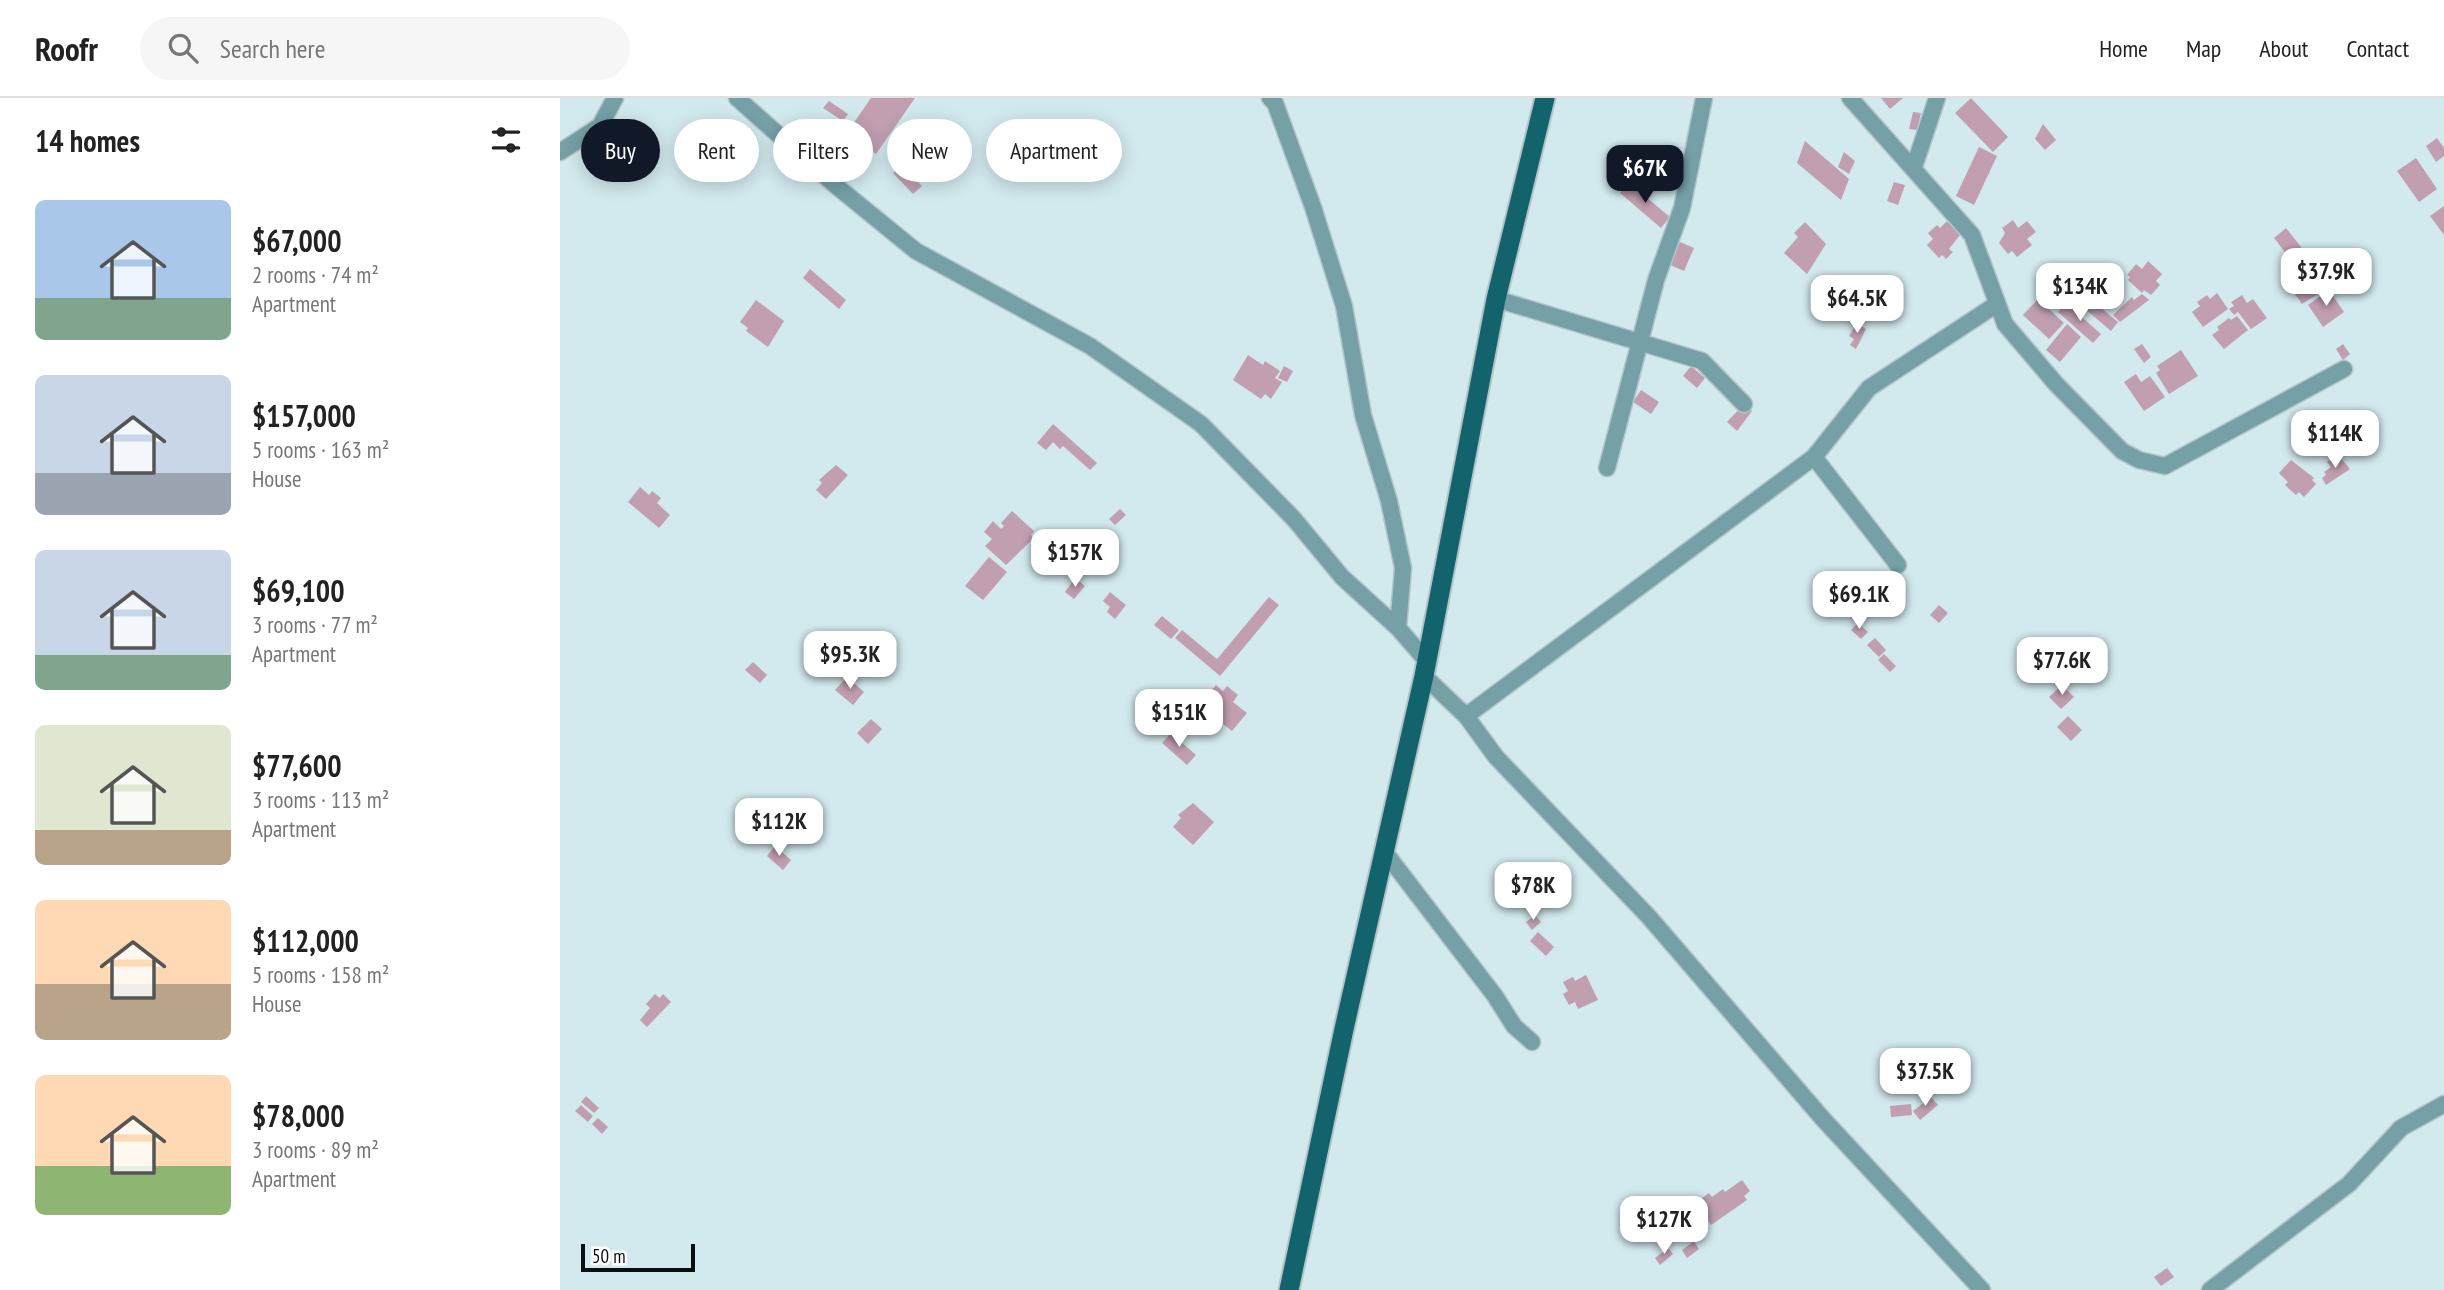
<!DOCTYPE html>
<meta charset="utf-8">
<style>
:root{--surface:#fff;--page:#f6f6f6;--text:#222;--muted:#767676;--line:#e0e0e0;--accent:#111827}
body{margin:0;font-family:"PT Sans Narrow",sans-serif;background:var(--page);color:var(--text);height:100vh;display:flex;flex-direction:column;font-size:26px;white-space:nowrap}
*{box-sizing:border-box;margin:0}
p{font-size:23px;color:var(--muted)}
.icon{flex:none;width:38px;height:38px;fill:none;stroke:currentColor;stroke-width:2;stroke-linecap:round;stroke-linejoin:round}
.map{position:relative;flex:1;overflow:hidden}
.sheet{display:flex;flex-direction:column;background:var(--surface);width:560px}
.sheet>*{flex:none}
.guide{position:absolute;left:21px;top:21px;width:665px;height:63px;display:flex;gap:14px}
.scale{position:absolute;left:21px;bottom:18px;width:114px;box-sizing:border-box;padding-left:7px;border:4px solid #070f10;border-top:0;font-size:19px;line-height:24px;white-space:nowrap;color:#070f10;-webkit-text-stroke:5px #fff;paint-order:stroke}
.price{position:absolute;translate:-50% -60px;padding:0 16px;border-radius:14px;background:#fff;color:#222;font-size:23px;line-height:46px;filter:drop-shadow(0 2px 4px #0008)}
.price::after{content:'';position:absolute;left:50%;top:42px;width:21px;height:16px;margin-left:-10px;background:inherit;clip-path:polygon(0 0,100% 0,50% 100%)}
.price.active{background:var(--accent);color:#fff}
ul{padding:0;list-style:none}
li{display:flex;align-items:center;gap:21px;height:175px;padding:0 35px}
li span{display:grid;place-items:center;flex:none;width:196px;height:140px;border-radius:10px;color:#555}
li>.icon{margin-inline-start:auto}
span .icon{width:84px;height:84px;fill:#fffc;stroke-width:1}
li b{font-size:30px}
h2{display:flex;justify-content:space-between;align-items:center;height:84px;padding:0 35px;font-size:30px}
.chip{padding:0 24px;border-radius:32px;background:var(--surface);box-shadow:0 4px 18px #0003;font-size:24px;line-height:63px}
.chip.active{background:var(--accent);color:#fff}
header{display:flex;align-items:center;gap:42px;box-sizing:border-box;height:98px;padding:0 35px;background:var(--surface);border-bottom:2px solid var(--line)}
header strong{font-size:33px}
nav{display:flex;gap:38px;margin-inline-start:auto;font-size:24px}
.search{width:490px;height:63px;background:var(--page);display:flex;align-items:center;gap:18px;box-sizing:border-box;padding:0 24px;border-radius:38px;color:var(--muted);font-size:26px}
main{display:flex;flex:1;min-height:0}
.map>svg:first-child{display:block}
</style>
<header>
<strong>Roofr</strong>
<div class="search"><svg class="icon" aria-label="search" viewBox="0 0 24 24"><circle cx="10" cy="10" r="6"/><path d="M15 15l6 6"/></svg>Search here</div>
<nav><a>Home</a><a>Map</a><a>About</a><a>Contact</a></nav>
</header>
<main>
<section class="sheet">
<h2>14 homes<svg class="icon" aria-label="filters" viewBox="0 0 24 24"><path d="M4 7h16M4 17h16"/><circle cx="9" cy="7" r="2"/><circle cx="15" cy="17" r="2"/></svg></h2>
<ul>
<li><span style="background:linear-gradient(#a9c7e8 70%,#7fa58c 0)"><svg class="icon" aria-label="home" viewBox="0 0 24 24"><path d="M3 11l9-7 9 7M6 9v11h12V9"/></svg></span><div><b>$67,000</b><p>2 rooms · 74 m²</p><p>Apartment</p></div></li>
<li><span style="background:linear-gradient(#c9d6e8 70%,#9aa5b1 0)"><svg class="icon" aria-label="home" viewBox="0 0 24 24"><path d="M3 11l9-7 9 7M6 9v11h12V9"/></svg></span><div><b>$157,000</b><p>5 rooms · 163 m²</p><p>House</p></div></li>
<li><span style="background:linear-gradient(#c9d6e8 75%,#7fa58c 0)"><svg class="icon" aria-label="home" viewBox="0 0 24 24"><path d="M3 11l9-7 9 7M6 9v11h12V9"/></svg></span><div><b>$69,100</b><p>3 rooms · 77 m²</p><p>Apartment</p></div></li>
<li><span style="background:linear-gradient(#dfe7d0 75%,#b9a48a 0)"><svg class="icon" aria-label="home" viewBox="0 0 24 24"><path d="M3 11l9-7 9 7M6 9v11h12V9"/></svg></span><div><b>$77,600</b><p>3 rooms · 113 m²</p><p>Apartment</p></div></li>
<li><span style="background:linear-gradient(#ffd9b3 60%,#b9a48a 0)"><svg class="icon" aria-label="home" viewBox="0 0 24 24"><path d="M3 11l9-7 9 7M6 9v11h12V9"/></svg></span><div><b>$112,000</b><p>5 rooms · 158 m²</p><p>House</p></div></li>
<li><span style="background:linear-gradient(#ffd9b3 65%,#8fb573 0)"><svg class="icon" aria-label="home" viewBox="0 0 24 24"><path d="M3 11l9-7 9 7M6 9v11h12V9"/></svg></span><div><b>$78,000</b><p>3 rooms · 89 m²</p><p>Apartment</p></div></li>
</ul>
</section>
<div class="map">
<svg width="1884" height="1192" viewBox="0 0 1884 1192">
<rect width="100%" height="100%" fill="#d2e9ed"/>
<!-- building -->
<path fill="#c19fb1" d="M311,0H355L316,56L286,36Z
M1321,0H1343L1330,11Z
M1411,0L1448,39L1433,54L1395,15Z
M269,3L288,16L283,23L263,10Z
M1353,14L1361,15L1357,32L1349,31Z
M1483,26L1496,42L1485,52L1475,41Z
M1877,40L1884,50V58L1876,64L1866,48Z
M1245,43L1289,81L1281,102L1237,65Z
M1419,49L1437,58L1414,107L1396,98Z
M1284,54L1295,63L1289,76L1278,69Z
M1856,60L1877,91L1859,104L1837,73Z
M341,67L362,88L353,96L333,75Z
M1334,84L1345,87L1338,107L1327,103Z
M1069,85L1110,119L1101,130L1060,95Z
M1884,108V137L1870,118Z
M1453,122L1458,130L1467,123L1476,134L1467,141L1472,147L1457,159L1452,153L1448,156L1439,145L1445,135L1442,130Z
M1387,123L1400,137L1389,151L1393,154L1386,161L1382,157L1379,160L1367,147L1373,141L1368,135L1377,127L1380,130Z
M1245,124L1266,146L1247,176L1224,155L1238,139L1234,135Z
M1726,130L1752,163L1739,172L1714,140Z
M1120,144L1134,150L1124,173L1110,167Z
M1588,163L1602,176L1596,183L1600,187L1591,197L1584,192L1582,195L1568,182L1570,179L1567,177L1576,166L1582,171Z
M250,171L286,202L279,211L243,180Z
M1760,175L1769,188L1763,192L1754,179Z
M1738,181L1745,193L1755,186L1761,194L1742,206L1729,188Z
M1510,184L1558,224L1551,233L1503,192Z
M1769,192L1784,214L1763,229L1748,207Z
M1657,195L1668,211L1643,229L1632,214L1640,208L1637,204L1647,197L1650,201Z
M1582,196L1589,202L1560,224L1553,217L1572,199L1574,202Z
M1682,197L1687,205L1693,201L1707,220L1691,231L1678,214L1674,217L1669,211L1674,208L1671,204Z
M1478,201L1504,225L1489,241L1463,217Z
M196,202L224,223L208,249L186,233L188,230L180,224Z
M1506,205L1541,236L1533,245L1498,214Z
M1677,218L1688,232L1664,251L1652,237L1659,232L1657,229L1669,220L1671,222Z
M1297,225L1306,231L1296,251L1290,247L1294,241L1289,238Z
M1507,226L1521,239L1500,264L1486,252Z
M1582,246L1591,259L1584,265L1574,251Z
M1783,246L1790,256L1783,262L1776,251Z
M1621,252L1638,278L1609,296L1596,275L1600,272L1597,268Z
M688,257L703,267L705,263L720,273L715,280L722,284L711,301L705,296L701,301L673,282Z
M724,268L733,273L727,284L718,280Z
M1131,268L1145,280L1137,290L1123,278Z
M1576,276L1581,284L1590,278L1605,299L1584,313L1564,284Z
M1081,292L1099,304L1091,316L1073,304Z
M1184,306L1192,313L1177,333L1167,324Z
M493,326L537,365L530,372L503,348L500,351L493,344L486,352L477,345Z
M1775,359L1777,361L1780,359L1790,371L1766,387L1762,380L1766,377L1764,374L1771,369L1767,364Z
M1731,362L1754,380L1752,382L1756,386L1744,399L1739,394L1736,397L1725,387L1728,384L1719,375Z
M276,367L288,377L266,401L256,392L262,385L259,382Z
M80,389L89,397L92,393L101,400L97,405L110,417L99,430L68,404Z
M560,411L566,417L555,427L549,421Z
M452,413L474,433L471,437L474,440L446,467L425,448L432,441L424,434L433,423L441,431L444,428L441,425Z
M498,438L527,465L514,479L485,453Z
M429,459L447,474L423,502L405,488Z
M515,480L525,488L514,501L505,494Z
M550,494L566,507L555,521L547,514L550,509L543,503Z
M709,499L719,507L660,578L615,540L622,532L657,561Z
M1379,507L1388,515L1379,525L1370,517Z
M602,518L619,532L611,541L594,527Z
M1298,525L1308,534L1301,541L1291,532Z
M1315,540L1326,552L1319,559L1307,547Z
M1324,556L1336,568L1330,574L1318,562Z
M193,564L207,577L200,585L185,572Z
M287,579L304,594L293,607L275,592Z
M656,587L663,593L667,588L678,597L673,604L687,615L672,633L663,626L660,629L652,623L649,626L640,619L643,615L637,610Z
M1502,587L1514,599L1501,611L1489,599Z
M1508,618L1522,632L1511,643L1497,629Z
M311,621L322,631L308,646L297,635Z
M611,635L636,657L627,667L602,645Z
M633,705L654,724L633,747L613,729L621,720L618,717Z
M215,748L231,762L223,772L207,758Z
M975,817L981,824L972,832L966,824Z
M978,834L994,849L986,858L970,843Z
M1026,877L1038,902L1018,911L1015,904L1009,907L1003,896L1008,893L1003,884L1013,879L1015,883Z
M95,896L100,900L103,896L111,904L87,929L80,922L90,910L86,906Z
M26,998L39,1010L34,1015L21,1004Z
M1371,999L1378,1007L1360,1022L1353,1013Z
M1351,1006L1352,1017L1331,1019L1330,1008Z
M21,1007L33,1018L28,1024L15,1013Z
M38,1020L48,1029L42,1036L32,1026Z
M1182,1082L1190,1093L1184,1098L1187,1102L1151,1127L1147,1121L1141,1125L1134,1115L1140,1110L1136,1104L1149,1095L1152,1099L1163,1091L1165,1094Z
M1134,1143L1139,1151L1127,1160L1122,1152Z
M1108,1150L1113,1156L1100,1167L1095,1160Z
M1607,1170L1614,1179L1601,1188L1594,1179Z"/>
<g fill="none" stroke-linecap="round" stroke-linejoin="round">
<!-- minor casing -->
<g stroke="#b2c6ca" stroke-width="19">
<path id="minor" d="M177,0L275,87L356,153L530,248L641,326L734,421L782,479L838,530
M710,0L715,5L753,109L784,208L803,317L829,403L843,470L838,530L865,561
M1290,0L1412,137L1445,226L1496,286L1562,353L1579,362L1605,368L1784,271
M0,54L40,28L55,0
M1354,69L1377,0
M936,201L1142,263L1184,306
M1254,359L1338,467
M1047,370L1096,182L1122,110L1144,0
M864,578L906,618L936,659L1089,819L1263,1021L1422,1192
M906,618L1254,359L1309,290L1437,206
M824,753L935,898L954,928L972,944
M1650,1192L1789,1086L1841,1030L1884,1006"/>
</g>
<!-- major casing -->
<g stroke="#b2c6ca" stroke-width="23">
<path id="major" d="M729,1192L784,931L864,578L936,201L985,0"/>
</g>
<!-- minor -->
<use href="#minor" stroke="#74a0a6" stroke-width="16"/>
<!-- major -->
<use href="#major" stroke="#13636c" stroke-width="19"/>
</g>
</svg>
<div class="scale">50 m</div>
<b class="price active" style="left:1085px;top:107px">$67K</b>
<b class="price" style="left:1766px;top:210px">$37.9K</b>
<b class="price" style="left:1520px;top:225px">$134K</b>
<b class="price" style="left:1297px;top:237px">$64.5K</b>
<b class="price" style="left:1775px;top:372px">$114K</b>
<b class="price" style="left:515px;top:491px">$157K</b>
<b class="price" style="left:1299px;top:533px">$69.1K</b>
<b class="price" style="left:290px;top:593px">$95.3K</b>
<b class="price" style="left:1502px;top:599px">$77.6K</b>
<b class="price" style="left:619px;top:651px">$151K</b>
<b class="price" style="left:219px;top:760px">$112K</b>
<b class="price" style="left:973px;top:824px">$78K</b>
<b class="price" style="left:1365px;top:1010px">$37.5K</b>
<b class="price" style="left:1104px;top:1158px">$127K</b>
<div class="guide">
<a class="chip active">Buy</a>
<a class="chip">Rent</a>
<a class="chip">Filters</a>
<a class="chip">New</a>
<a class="chip">Apartment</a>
</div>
</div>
</main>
